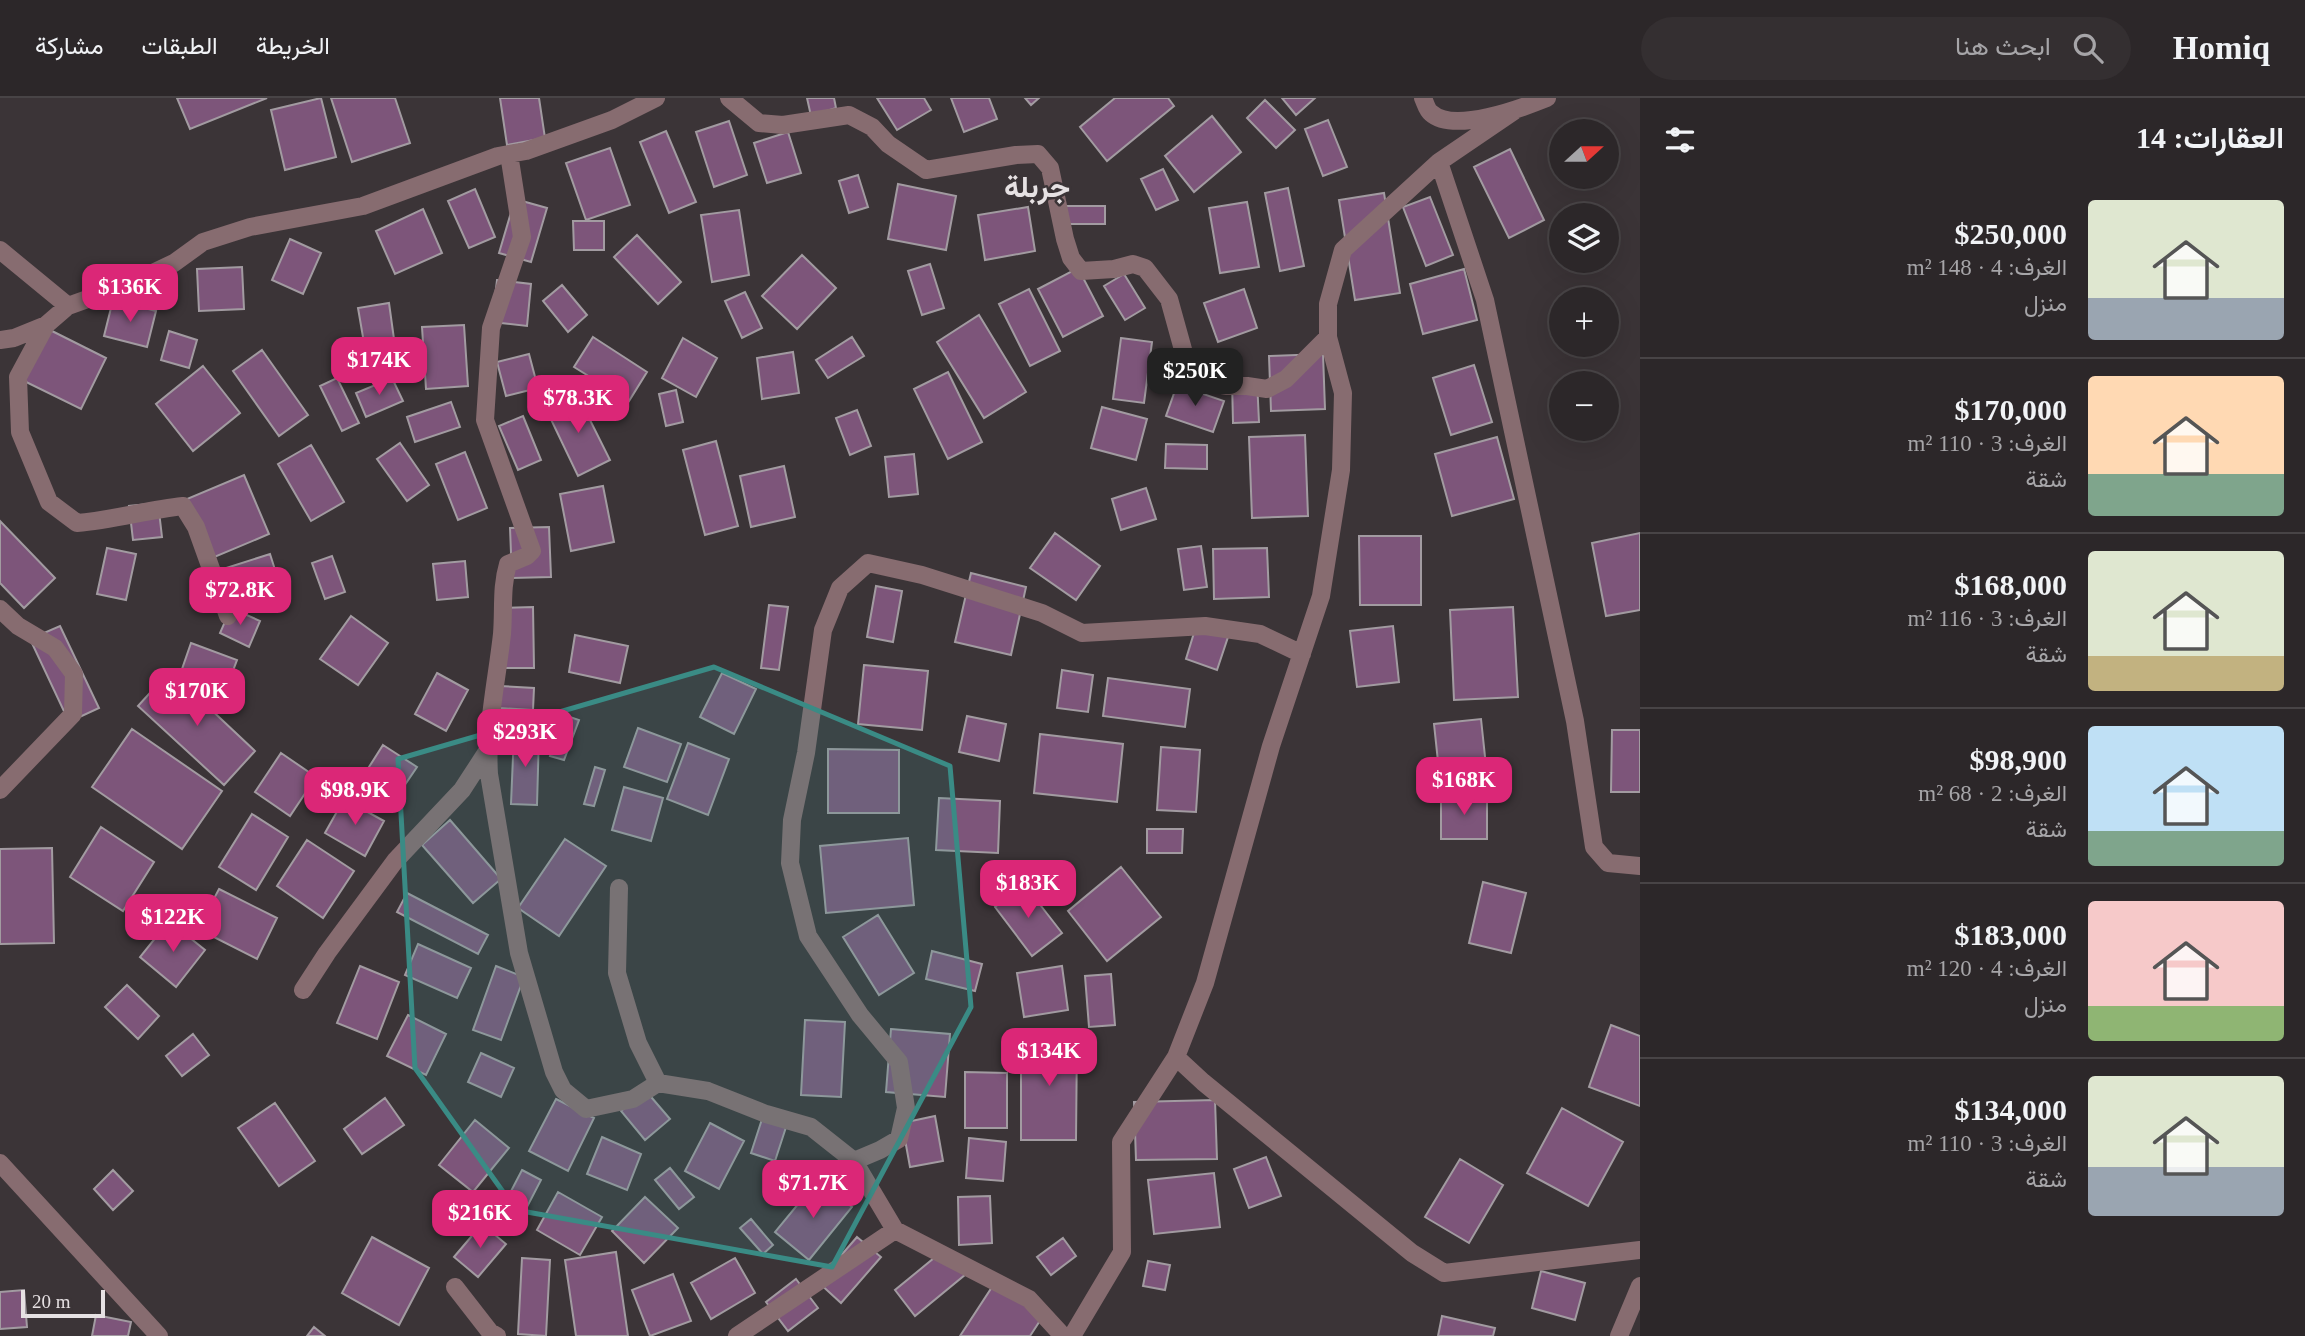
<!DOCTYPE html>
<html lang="ar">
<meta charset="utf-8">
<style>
:root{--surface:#2c2729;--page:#342f31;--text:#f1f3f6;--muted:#a6a5a8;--line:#484446;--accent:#db2777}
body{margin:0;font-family:"Times New Roman",Vazirmatn,serif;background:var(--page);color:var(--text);direction:rtl;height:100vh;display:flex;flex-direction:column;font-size:26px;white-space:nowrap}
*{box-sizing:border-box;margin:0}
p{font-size:23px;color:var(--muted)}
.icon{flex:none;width:38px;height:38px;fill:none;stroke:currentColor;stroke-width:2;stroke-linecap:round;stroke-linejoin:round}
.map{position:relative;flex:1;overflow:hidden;direction:ltr}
.sheet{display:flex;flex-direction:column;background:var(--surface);width:665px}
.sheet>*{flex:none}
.needle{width:46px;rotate:69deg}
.fabs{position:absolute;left:1549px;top:21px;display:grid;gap:14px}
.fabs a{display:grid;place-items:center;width:70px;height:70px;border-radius:50%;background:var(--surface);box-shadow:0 7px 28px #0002,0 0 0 2px var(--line);font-size:35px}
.scale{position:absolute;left:21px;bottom:18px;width:84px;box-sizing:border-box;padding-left:7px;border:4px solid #e6e1e3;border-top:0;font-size:19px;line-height:24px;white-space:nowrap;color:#e6e1e3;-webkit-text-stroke:5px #3b3437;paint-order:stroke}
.price{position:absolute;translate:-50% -60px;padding:0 16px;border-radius:14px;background:var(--accent);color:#fff;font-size:23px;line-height:46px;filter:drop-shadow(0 2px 4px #0008)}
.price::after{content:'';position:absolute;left:50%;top:42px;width:21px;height:16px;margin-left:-10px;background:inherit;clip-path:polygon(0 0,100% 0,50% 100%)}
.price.selected{background:#222;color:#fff}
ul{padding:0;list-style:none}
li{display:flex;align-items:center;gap:21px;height:175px;padding:0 21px}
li+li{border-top:2px solid var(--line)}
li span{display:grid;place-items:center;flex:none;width:196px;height:140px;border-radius:7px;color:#555}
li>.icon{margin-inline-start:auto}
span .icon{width:84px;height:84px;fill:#fffc;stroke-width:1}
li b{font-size:30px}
h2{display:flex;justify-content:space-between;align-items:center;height:84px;padding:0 21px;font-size:30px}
header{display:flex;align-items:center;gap:42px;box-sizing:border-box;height:98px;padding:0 35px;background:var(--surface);border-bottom:2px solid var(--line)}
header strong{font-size:33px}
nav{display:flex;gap:38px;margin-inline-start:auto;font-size:24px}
.search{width:490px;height:63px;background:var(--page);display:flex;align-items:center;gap:18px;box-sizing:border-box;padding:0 24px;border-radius:38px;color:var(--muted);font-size:26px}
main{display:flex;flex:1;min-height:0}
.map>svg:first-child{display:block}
</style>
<header>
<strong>Homiq</strong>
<div class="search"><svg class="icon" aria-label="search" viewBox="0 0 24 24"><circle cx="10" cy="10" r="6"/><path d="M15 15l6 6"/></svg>ابحث هنا</div>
<nav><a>الخريطة</a><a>الطبقات</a><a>مشاركة</a></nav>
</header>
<main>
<section class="sheet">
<h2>العقارات: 14<svg class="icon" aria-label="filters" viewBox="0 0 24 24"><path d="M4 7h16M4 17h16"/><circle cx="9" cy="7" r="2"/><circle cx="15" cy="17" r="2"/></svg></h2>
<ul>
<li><span style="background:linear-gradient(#dfe7d0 70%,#9aa5b1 0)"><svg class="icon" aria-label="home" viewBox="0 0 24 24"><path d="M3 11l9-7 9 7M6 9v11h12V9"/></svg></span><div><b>$250,000</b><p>الغرف: 4 · 148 m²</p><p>منزل</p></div></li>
<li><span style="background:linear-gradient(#ffd9b3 70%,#7fa58c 0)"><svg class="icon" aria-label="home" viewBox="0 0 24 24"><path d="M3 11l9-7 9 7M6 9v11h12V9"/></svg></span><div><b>$170,000</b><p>الغرف: 3 · 110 m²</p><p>شقة</p></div></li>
<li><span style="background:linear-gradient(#dfe7d0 75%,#c2b280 0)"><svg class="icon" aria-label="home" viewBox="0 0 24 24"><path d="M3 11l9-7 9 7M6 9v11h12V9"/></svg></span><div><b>$168,000</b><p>الغرف: 3 · 116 m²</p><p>شقة</p></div></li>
<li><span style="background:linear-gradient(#bfe0f5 75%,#7fa58c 0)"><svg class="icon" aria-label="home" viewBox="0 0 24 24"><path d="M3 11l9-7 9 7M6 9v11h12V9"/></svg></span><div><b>$98,900</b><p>الغرف: 2 · 68 m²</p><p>شقة</p></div></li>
<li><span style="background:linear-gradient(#f6c9c9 75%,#8fb573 0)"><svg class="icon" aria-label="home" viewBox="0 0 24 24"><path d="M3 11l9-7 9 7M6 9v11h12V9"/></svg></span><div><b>$183,000</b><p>الغرف: 4 · 120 m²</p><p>منزل</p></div></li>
<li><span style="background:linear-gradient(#dfe7d0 65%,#9aa5b1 0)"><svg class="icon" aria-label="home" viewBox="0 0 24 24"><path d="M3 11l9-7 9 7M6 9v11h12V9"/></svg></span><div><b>$134,000</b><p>الغرف: 3 · 110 m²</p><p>شقة</p></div></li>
</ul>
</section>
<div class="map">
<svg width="1640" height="1238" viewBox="0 0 1640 1238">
<rect width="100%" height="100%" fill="#3b3437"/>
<!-- building -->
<path fill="#7d557a" stroke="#a29ba1" stroke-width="2" d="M177,0H267L190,31Z
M321,0L336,59L285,72L271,12Z
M331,0H395L410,45L352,64Z
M500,0H539L545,40L507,47Z
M807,0H834L836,10L811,18Z
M877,0H924L931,12L897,32Z
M951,0H989L997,21L964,34Z
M1025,0H1039L1031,7Z
M1115,0H1168L1174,8L1107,63L1080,29Z
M1282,0H1315L1296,17Z
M1265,2L1295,32L1276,50L1247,20Z
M1212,18L1241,54L1194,94L1165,58Z
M1328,22L1347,69L1323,78L1305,31Z
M729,23L747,77L714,89L696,34Z
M666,33L696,104L669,115L640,44Z
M788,34L801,75L767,85L754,45Z
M610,50L630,107L586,122L566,65Z
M1510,51L1544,122L1509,140L1474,69Z
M1163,71L1178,102L1156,112L1141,81Z
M858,77L868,109L849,115L839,83Z
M898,86L956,98L946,152L888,141Z
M1288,90L1304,168L1280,173L1265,95Z
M475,91L495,139L469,150L448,103Z
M1384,95L1400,195L1355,202L1339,102Z
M1430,99L1453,157L1426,168L1403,109Z
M515,101L547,110L531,164L499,155Z
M1247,104L1259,169L1220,175L1209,110Z
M1066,108H1105V126H1066Z
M1028,109L1035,153L985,162L978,117Z
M423,111L442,155L395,176L376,133Z
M739,112L749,177L712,184L701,117Z
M573,123H604V152H574Z
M637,137L681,184L658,206L614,159Z
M290,141L321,155L303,196L272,182Z
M802,157L836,190L797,231L762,198Z
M930,166L944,210L922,217L908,173Z
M242,169L244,211L199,213L197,171Z
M1078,170L1103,218L1063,239L1038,191Z
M1464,171L1477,222L1423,236L1410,186Z
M1124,176L1145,210L1125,222L1104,188Z
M497,182L531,186L527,228L492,224Z
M562,187L587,217L568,234L543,203Z
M1029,191L1060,253L1030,268L999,206Z
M1244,191L1257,230L1218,244L1204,205Z
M745,194L762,230L742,240L725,203Z
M113,202L156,213L147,249L104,238Z
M389,205L394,241L364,245L358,210Z
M979,217L1026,294L984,320L937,244Z
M464,227L468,288L426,291L422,229Z
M48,231L106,260L81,311L22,282Z
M169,233L197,242L189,270L161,262Z
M593,239L647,274L629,303L574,269Z
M852,239L864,258L828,280L816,262Z
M683,240L717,260L696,299L662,280Z
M1121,240L1152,244L1144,305L1113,301Z
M262,252L308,317L279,338L233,273Z
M793,254L799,295L762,301L757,260Z
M529,256L538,290L506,298L497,264Z
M1323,256L1325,311L1271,313L1269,258Z
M1474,267L1492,324L1451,337L1433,280Z
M203,268L240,315L193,353L156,306Z
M948,274L982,344L948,361L914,291Z
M337,280L359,325L342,333L320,288Z
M392,280L403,303L366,319L356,295Z
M1257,282L1259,324L1233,325L1232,283Z
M1177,287L1224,303L1213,334L1166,318Z
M676,292L683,324L666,328L659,296Z
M577,296L610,362L578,378L546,311Z
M451,304L460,329L415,344L407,319Z
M1102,309L1147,321L1136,362L1091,350Z
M857,312L871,348L850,357L836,320Z
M523,318L541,362L518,372L499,328Z
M1305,337L1308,418L1252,420L1249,339Z
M1497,339L1514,401L1452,418L1435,356Z
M716,343L738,428L705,437L683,352Z
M400,345L429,387L407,403L377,361Z
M1166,346L1207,347V371L1165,370Z
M311,347L344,404L311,423L278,366Z
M465,354L487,410L458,422L436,366Z
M914,356L918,396L889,399L885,359Z
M784,368L795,419L751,429L740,378Z
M244,377L269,436L212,460L187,401Z
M603,388L614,444L571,453L560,396Z
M1146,390L1156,421L1121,432L1112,401Z
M158,405L162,439L133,442L129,408Z
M0,423L55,480L24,510L0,485Z
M549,429L551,479L512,480L510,430Z
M1055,435L1100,468L1076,502L1030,470Z
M1640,435V512L1606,518L1592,445Z
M1359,438H1421V507H1360Z
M1201,448L1207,489L1184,492L1178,451Z
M107,450L136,456L126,502L97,496Z
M1267,450L1269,499L1214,501L1213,451Z
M270,456L277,478L224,495L217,473Z
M332,458L345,494L325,501L312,465Z
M465,463L468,499L437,502L433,466Z
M971,475L1026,489L1011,557L955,544Z
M876,488L902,493L893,544L867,539Z
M769,507L788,509L779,572L761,570Z
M533,509L534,570H503L502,510Z
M1513,509L1518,599L1454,602L1450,512Z
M231,510L260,523L249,549L220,535Z
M351,518L388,545L358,587L320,561Z
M1197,525L1229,536L1217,572L1186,561Z
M60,528L99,610L69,624L30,541Z
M1393,528L1399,584L1357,589L1350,533Z
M575,537L628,548L620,585L569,574Z
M191,545L237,562L226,591L181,574Z
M864,567L928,573L922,632L858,626Z
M1062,572L1093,577L1088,614L1057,610Z
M170,573L255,653L224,687L138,608Z
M437,575L468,592L446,633L415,616Z
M722,575L756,591L734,636L700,619Z
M1108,580L1190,591L1185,629L1103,618Z
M500,588L534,590L533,612L499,610Z
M564,617L579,622L564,662L550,658Z
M967,618L1006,626L999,663L959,654Z
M1481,621L1486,668L1439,673L1434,626Z
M638,630L681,646L667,684L624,669Z
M132,631L222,693L182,751L92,689Z
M1612,632H1640V694H1611Z
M514,635L539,636L537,707L511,706Z
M1040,636L1123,646L1117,704L1034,695Z
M688,645L729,661L708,717L667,701Z
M383,647L417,669L402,691L369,669Z
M1161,649L1200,652L1196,714L1157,712Z
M828,651L899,652V715H828Z
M281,655L316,679L290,718L255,694Z
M595,669L605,672L594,708L584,706Z
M624,689L663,700L651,743L612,732Z
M1441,696L1487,697V741H1441Z
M939,700L1000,703L998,755L936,752Z
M344,701L384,723L365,758L325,735Z
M252,716L288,739L256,792L219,769Z
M450,722L501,781L473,805L422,747Z
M101,729L154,764L123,813L70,779Z
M1147,731H1183L1182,755H1147Z
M908,740L914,807L826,815L820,748Z
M565,741L606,768L559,838L518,810Z
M307,742L354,773L323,820L277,788Z
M52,750L54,845L0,846V751Z
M1121,769L1161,819L1107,863L1068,813Z
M1483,784L1526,795L1511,855L1469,845Z
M1024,786L1062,835L1032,858L995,809Z
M219,791L277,820L257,861L198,831Z
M407,795L488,837L478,856L397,814Z
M878,817L914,875L879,897L843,839Z
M169,823L205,852L176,889L140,859Z
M418,846L471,870L457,900L405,877Z
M932,853L982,866L975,893L926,881Z
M360,868L399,884L377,941L337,925Z
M496,868L524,879L501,942L473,932Z
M1062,868L1068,912L1024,919L1017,875Z
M1111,876L1115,927L1089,929L1085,878Z
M127,887L159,918L138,941L105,909Z
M408,917L446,936L426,977L387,958Z
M805,922L845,924L841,999L801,997Z
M1611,927L1640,938V1008L1589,989Z
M891,931L950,936L945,999L886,994Z
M193,936L209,957L182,978L166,958Z
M1021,939H1077L1076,1042H1021Z
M481,955L514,970L501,999L468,984Z
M965,974L1007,975V1030H965Z
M646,993L670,1021L645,1042L621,1013Z
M385,1000L404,1027L362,1056L344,1031Z
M556,1001L594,1020L568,1073L529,1053Z
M1215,1002L1217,1061L1136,1062L1134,1004Z
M275,1005L315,1063L279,1088L238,1030Z
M1562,1010L1623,1044L1588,1108L1527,1075Z
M765,1012L789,1020L775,1063L751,1055Z
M935,1018L943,1063L910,1069L902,1025Z
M475,1022L509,1050L473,1094L439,1067Z
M710,1025L744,1043L719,1091L685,1073Z
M602,1039L641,1056L627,1092L587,1076Z
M969,1040L1006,1044L1003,1083L966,1080Z
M1266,1059L1281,1098L1249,1110L1234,1071Z
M1460,1061L1503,1087L1469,1145L1425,1119Z
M670,1070L694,1099L679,1111L655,1082Z
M113,1072L133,1093L113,1112L94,1091Z
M522,1072L541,1082L527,1109L508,1099Z
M1214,1075L1220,1129L1154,1136L1148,1082Z
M818,1082L852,1109L809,1162L775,1134Z
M558,1094L602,1119L580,1157L537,1132Z
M990,1098L992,1145L959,1147L958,1099Z
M645,1099L678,1130L644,1165L612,1133Z
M751,1121L773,1147L763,1156L740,1130Z
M482,1126L506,1146L478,1179L454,1159Z
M372,1139L429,1170L399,1227L342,1195Z
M857,1139L881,1159L841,1205L818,1184Z
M1063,1140L1076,1158L1051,1177L1037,1159Z
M945,1151L966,1176L915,1218L895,1192Z
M616,1154L628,1238H576L565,1162Z
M522,1160L550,1162L546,1238L518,1236Z
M735,1160L755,1195L711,1221L691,1185Z
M1148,1163L1170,1167L1165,1192L1143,1188Z
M1541,1173L1585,1185L1575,1222L1532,1210Z
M673,1176L691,1223L650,1238L632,1192Z
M796,1181L818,1210L788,1233L766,1204Z
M996,1183L1045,1215L1030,1238H960Z
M24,1192L27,1229L0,1231V1194Z
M96,1217L131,1224L128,1238H92Z
M1442,1218L1495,1230L1493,1238H1438Z
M314,1229L325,1238H307Z"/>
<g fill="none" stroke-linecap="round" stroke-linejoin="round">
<!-- minor -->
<path stroke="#876c70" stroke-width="18" d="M729,0L759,25L783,27L849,17L872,29L888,46L926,72L1016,57L1038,56L1050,70L1065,141L1071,160L1081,173L1114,171L1133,166L1145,170L1169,201L1187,266L1204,284L1226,288H1247L1267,291L1286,281L1328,239
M1423,0C1425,4 1427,12 1431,15C1454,36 1522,10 1547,0
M509,56L522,139L491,230L485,322L532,453L527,458L508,466C501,489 504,512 502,536C497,582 486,629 489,676L519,855L554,974L563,992L586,1011L633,1001L658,985L708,993L766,1016L811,1029L854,1063L895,1132L1029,1201L1063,1238
M1439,64L1485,202L1575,623L1594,749L1608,765L1640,768
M0,152L68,208
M46,227L18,279L20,334L49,404L77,425C113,422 147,412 183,408L196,429L228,518
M0,242L14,240L46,227L68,208L132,185L174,165L203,144L250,129L363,108L498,58L526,53L612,22L656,0
M0,511L18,528L55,550L74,576L73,616L0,692
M619,790L617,875L638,945L658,985
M303,892L327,855L395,763L462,692L488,652
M1176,959L1203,984L1412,1155L1444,1175L1640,1152
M854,1063L880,1052L899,1041L906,1010L899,964L860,917L808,838L790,765L792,722L806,655L823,532L840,490L868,465L922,477L1042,515L1082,535L1205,528L1260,536L1302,556
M0,1065L159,1238
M455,1189L490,1234L497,1238
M737,1238L895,1132
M1072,1238L1122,1154L1121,1044L1176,959L1205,885L1271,648L1321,498L1341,372L1343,295L1328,239V206L1343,152L1439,64L1514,13
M1619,1238L1640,1188"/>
</g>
<!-- marked area -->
<path fill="#3a8b85" fill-opacity="0.2" stroke="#3a8b85" stroke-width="5" stroke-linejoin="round" d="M714,569L950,668L971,909L832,1169L516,1112L415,970L398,661Z"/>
<g text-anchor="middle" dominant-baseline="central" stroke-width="5" stroke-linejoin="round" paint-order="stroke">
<!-- district labels -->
<g font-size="30" font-weight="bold" fill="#e6e1e3" stroke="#3b3437">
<text x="1037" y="88">جربلة</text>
</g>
</g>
</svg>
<div class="fabs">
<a><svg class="needle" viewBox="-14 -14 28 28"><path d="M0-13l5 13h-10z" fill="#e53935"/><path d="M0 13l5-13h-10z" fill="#a6a5a8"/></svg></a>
<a><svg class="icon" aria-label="layers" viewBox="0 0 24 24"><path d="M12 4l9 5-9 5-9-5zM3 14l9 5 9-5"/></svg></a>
<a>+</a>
<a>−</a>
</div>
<div class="scale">20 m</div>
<b class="price" style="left:130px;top:226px">$136K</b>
<b class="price" style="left:379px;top:299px">$174K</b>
<b class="price selected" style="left:1195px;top:310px">$250K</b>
<b class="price" style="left:578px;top:337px">$78.3K</b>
<b class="price" style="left:240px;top:529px">$72.8K</b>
<b class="price" style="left:197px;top:630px">$170K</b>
<b class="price" style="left:525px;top:671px">$293K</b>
<b class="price" style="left:1464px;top:719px">$168K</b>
<b class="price" style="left:355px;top:729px">$98.9K</b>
<b class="price" style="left:1028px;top:822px">$183K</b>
<b class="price" style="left:173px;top:856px">$122K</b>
<b class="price" style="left:1049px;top:990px">$134K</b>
<b class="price" style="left:813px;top:1122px">$71.7K</b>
<b class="price" style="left:480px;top:1152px">$216K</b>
</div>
</main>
